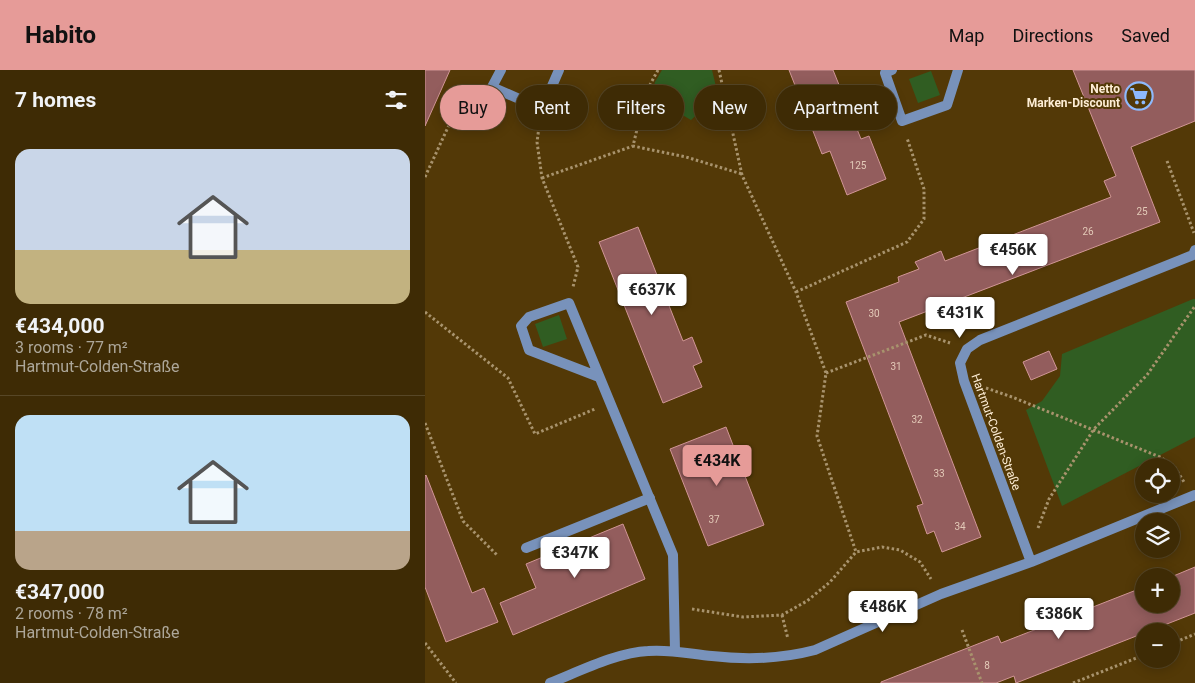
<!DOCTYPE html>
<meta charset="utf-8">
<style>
:root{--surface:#3e2b05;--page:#493713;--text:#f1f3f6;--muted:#ada79a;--line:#574727;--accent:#e69b98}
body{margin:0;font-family:Roboto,sans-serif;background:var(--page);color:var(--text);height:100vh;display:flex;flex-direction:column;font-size:19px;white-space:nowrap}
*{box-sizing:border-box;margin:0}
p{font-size:16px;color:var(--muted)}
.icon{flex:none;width:28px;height:28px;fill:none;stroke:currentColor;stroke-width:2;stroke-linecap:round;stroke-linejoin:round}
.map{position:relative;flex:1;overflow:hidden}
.details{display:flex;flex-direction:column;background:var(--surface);width:425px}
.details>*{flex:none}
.top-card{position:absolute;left:15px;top:15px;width:475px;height:45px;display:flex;gap:10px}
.controls{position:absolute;left:710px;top:388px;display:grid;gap:10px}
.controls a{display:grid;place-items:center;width:45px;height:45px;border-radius:50%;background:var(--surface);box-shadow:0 2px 12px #0003,0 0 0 1px var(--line);font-size:25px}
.price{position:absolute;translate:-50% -42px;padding:0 11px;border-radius:5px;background:#fff;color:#222;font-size:16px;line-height:32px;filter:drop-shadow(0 1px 2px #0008)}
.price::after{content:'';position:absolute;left:50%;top:30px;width:15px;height:11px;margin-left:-8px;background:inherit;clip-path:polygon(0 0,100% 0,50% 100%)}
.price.active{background:var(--accent);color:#111}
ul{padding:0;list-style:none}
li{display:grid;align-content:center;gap:10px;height:265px;padding:0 15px}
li+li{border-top:1px solid var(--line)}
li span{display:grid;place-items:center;height:155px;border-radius:15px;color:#555}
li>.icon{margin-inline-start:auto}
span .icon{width:90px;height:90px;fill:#fffc;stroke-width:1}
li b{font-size:21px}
h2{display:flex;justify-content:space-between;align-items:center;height:60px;padding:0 15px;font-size:21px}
.pill{padding:0 18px;border-radius:22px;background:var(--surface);box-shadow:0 2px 12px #0003,0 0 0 1px var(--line);font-size:18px;line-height:45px}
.pill.active{background:var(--accent);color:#111}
header{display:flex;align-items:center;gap:30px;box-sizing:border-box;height:70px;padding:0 25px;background:var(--accent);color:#111}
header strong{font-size:24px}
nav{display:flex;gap:28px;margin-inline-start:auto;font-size:18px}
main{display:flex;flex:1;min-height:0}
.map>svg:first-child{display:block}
</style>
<header>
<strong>Habito</strong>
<nav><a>Map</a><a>Directions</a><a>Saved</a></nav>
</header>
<main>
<section class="details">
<h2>7 homes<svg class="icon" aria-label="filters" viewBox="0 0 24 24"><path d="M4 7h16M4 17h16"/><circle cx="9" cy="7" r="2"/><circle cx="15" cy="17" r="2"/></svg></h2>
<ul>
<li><span style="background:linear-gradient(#c9d6e8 65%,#c2b280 0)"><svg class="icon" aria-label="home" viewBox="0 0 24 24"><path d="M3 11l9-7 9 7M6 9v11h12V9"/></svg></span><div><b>€434,000</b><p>3 rooms · 77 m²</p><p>Hartmut-Colden-Straße</p></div></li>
<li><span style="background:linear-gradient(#bfe0f5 75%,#b9a48a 0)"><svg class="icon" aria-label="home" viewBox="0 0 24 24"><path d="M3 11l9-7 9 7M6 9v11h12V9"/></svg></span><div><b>€347,000</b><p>2 rooms · 78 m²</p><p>Hartmut-Colden-Straße</p></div></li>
</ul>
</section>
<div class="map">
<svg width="770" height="613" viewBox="0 0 770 613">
<rect width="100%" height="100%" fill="#533907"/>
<!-- green -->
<path fill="#305d22" d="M237,0H287L293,25L266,50L226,27L230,12Z
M506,1L515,25L493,33L484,9Z
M768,229H770V367L637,436L601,340L617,331L635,306L637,284Z
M134,245L142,269L118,277L110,254Z"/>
<!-- building -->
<path fill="#935d5d" stroke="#d19696" d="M0,0H25L0,56Z
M364,0H408L436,69L444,66L461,109L422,125L405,81L397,84Z
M648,0H770V51L706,77L735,152L474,252L556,467L517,482L509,461L502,464L492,436L498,434L421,232L474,212L473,207L494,199L490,192L516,181L520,191L686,127L679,111L691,106Z
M213,157L258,271L267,267L277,292L268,296L277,317L238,333L174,172Z
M624,281L632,299L606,310L598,292Z
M301,357L339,455L283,476L245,379Z
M1,405L47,523L59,518L73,552L21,572L0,517V406Z
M198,454L220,509L88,565L75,533L111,518L101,494Z
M770,497V543L724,561H719V563L591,613L589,606L571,613H456V612L573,566L576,573L719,517V534H746V507Z"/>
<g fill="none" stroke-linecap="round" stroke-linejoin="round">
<!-- path -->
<path stroke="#a8936d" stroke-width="3" stroke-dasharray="2.5 2.5" stroke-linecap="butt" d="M233,0L221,22L208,76L261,87L317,104
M294,0L317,105L371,222L401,303L392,366L431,482L457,477L475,480L495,492L506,509
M114,57L112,72L117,108L153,197L148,217
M742,91L769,163
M0,107L42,16H49
M117,108L208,76
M371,222L482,172L499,149V119L482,68
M0,242L83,308L110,364L170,339
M401,303L501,265L525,273
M561,318L587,327L735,387L749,396L759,412
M0,353L38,451L72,485
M613,458L624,429L669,359L722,305L770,236
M267,539L318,547L357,545L382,531L405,512L431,482
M357,545L363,569
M537,560L557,613
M0,573L31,613
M746,574L770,564
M648,613L719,585"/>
<!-- lane -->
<path stroke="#7892bb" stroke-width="10" d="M101,478L225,428"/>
<!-- street -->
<path stroke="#7892bb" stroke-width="10" d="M76,0L67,17L117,39L134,0
M467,0L460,3L477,51L522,35L533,0
M174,307L104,280L96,256L104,247L144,233L248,485L250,581
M606,492L539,311L535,293L542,279L555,270L768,185L770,180
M125,613C153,602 193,582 223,581C244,579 266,584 287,586C322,590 356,589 390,580L516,524L606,492L770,425"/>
</g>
<!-- icons -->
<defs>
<g id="supermarket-ring" transform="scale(1.4375)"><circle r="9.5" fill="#533907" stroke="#8db9fc" stroke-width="1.5"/><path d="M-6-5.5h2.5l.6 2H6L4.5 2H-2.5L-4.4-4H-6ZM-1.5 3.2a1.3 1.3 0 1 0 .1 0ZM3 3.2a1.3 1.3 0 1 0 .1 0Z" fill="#8db9fc"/></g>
</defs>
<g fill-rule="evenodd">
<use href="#supermarket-ring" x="714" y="26"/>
</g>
<g text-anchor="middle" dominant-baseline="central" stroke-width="4" stroke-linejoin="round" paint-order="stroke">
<!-- number labels -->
<g font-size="10" fill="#e3cab8">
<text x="433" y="95">125</text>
<text x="717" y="141">25</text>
<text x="663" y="161">26</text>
<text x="449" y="243">30</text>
<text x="471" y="296">31</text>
<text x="492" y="349">32</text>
<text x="514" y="403">33</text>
<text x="289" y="449">37</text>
<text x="535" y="456">34</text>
<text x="562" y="595">8</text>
</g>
<!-- poi labels -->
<g font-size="12" font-weight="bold" fill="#feeed6" stroke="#533907" text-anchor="end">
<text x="695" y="19">Netto<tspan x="695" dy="14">Marken-Discount</tspan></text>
</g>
<!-- street labels -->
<g font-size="12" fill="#feeed6" stroke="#533907">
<text transform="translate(571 362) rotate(70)">Hartmut-Colden-Straße</text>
</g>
</g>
</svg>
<div class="controls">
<a><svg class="icon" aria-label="locate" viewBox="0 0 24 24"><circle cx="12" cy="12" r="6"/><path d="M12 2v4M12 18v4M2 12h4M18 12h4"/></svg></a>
<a><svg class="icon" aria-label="layers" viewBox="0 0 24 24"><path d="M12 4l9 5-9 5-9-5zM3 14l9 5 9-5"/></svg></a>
<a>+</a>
<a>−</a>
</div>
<b class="price" style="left:588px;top:206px">€456K</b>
<b class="price" style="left:227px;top:246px">€637K</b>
<b class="price" style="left:535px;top:269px">€431K</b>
<b class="price active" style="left:292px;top:417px">€434K</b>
<b class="price" style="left:150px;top:509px">€347K</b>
<b class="price" style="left:458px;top:563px">€486K</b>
<b class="price" style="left:634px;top:570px">€386K</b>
<div class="top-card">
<a class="pill active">Buy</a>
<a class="pill">Rent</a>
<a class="pill">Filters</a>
<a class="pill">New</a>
<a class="pill">Apartment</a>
</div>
</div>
</main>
